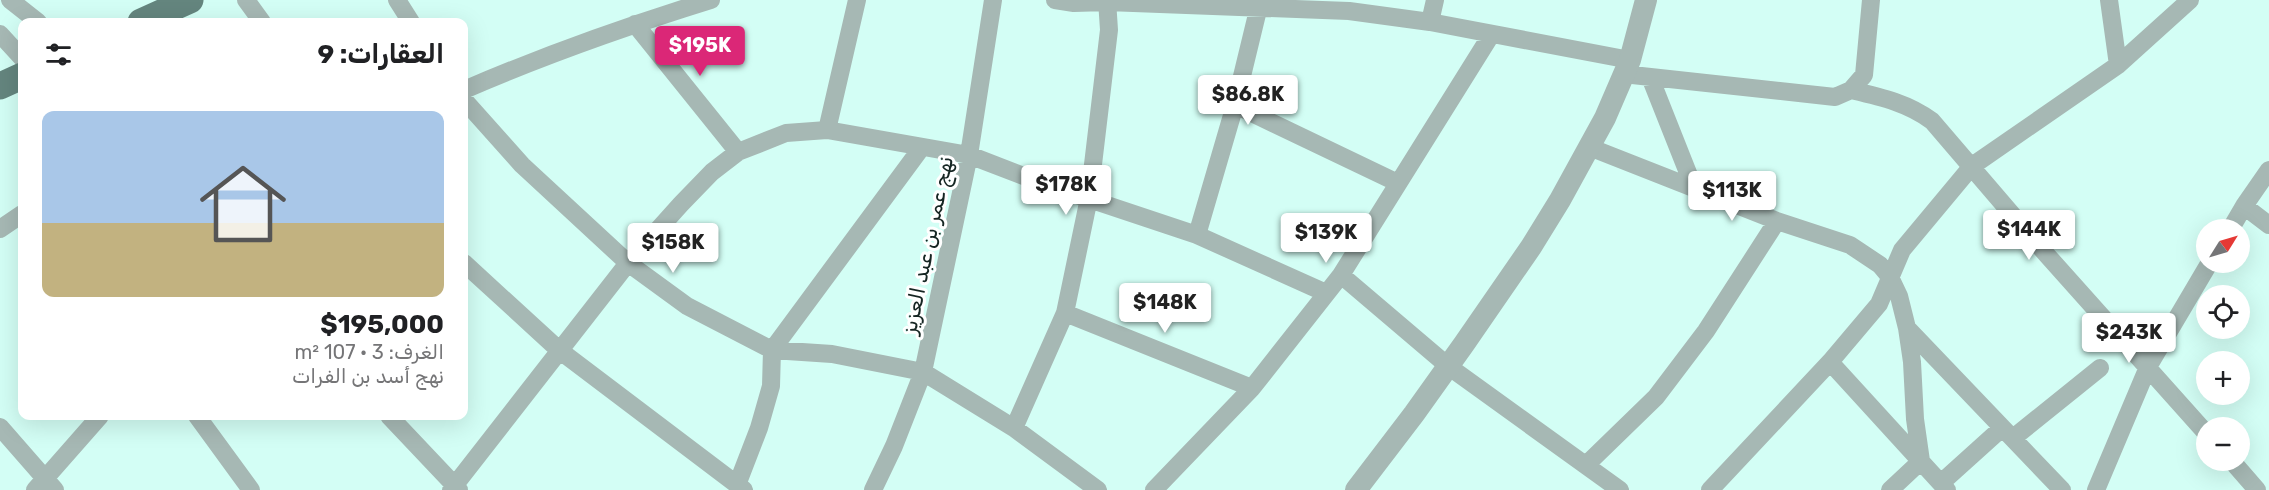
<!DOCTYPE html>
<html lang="ar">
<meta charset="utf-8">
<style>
:root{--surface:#fff;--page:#f6f6f6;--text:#202124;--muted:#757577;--accent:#db2777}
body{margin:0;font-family:Rubik,"Noto Sans Arabic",sans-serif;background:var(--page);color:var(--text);direction:rtl;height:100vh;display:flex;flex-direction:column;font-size:22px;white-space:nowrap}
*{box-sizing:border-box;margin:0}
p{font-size:20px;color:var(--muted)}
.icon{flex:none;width:33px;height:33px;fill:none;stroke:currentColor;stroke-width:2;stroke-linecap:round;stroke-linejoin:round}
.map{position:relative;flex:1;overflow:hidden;direction:ltr}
.drawer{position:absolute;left:18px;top:18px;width:450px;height:402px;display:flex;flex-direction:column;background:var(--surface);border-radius:12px;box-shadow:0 6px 24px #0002;direction:rtl}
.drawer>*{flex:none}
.needle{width:39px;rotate:53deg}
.buttons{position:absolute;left:2196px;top:219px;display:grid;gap:12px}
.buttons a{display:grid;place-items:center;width:54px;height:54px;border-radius:50%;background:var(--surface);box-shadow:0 6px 24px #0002;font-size:30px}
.price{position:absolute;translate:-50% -51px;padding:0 14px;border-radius:6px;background:#fff;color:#222;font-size:20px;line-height:39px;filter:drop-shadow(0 2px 3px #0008)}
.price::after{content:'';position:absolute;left:50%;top:36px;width:18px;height:14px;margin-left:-9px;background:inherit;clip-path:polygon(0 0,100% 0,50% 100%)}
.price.current{background:var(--accent);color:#fff}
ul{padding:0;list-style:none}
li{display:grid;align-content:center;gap:12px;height:318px;padding:0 24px}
li span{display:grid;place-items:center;height:186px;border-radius:12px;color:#555}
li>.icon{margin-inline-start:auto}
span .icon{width:108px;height:108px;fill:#fffc;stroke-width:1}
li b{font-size:26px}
h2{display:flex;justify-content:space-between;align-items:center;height:72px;padding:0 24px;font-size:26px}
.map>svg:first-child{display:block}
</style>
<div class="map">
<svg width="2269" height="490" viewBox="0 0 2269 490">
<rect width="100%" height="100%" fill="#d3fef5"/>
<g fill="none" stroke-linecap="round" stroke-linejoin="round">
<!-- minor -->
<path stroke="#a6b8b4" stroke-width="18" d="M10,0L38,22
M246,0L262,22
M397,0L411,22
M1055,0L1074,3L1107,2L1349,11L1430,22L1630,60
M2109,0L2118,65
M1430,22L1435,0
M635,24L738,152
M0,34L22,58
M1623,74L1835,97L1851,90L1864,75L1871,0
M1650,77L1694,188
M464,90C545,55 627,26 711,0
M1851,90C1881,97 1908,103 1932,121L2046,254L2206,433
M464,100L522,165L628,263L687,306L772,350L832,354L923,372L1014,428L1098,490
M1235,105L1398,183
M827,130L857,0
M1589,147L1777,221L1850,245L1880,265L1890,277L1899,296L1907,328L1912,362L1915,419L1921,461L1890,490
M2269,170L2244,206L2269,225
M0,229L22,214
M2230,230L2244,206
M1197,235L1235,105L1259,6
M464,263L559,350L744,490
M1341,275L1448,366L1620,490
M1065,313L1252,388
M1907,328L2062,490
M1830,362L1947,490
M197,416L251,490
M389,416L459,490
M0,427L55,490
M1014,428L1065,313L1089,198L1109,30L1107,0
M2013,438L2100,368
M2231,460L2257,490
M1586,465L1656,397L1706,331L1777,221
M1941,483L2002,428
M737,485L759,428L771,386L772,350L922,147
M35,490L100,416
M451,490L628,263L681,204L712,172L738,152L786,133L827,130L969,155L1047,185L1197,235L1326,293
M873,490L894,446L923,372L969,155L993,0
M1154,490L1252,388L1341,275L1491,35
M1710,490L1830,362L1879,304L1902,250L1972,166L2118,65L2190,0
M2096,490L2148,367L2210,262"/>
<!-- tertiary -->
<path stroke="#a6b8b4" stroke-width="22" d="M1356,490L1414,414L1464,344L1531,247L1560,200L1605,118L1630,60L1646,0"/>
<!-- primary -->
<path stroke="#64857e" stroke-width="27" d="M141,22L190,0
M0,86L22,76"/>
</g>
<g text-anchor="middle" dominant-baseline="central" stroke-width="6" stroke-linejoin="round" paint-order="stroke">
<!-- street labels -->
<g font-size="21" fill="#162623" stroke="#fff">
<text transform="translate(927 245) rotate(-78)">نهج عمر بن عبد العزيز</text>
</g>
</g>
</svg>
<div class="buttons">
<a><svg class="needle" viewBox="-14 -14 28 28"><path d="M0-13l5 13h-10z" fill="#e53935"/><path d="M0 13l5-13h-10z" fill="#757577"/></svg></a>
<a><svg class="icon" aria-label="locate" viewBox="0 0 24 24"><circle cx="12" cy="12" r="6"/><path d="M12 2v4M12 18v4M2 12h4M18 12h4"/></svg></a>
<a>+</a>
<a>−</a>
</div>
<b class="price current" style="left:700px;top:77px">$195K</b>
<b class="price" style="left:1248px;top:126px">$86.8K</b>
<b class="price" style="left:1066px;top:216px">$178K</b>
<b class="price" style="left:1732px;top:222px">$113K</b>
<b class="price" style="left:2029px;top:261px">$144K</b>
<b class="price" style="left:1326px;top:264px">$139K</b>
<b class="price" style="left:673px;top:274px">$158K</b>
<b class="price" style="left:1165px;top:334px">$148K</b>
<b class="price" style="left:2129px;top:364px">$243K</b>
<section class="drawer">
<h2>العقارات: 9<svg class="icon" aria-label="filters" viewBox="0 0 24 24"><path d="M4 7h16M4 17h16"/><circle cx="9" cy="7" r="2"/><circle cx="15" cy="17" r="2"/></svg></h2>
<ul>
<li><span style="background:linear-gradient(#a9c7e8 60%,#c2b280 0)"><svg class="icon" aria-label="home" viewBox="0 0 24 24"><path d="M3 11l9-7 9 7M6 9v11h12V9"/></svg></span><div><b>$195,000</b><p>الغرف: 3 · 107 m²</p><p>نهج أسد بن الفرات</p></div></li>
</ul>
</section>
</div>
